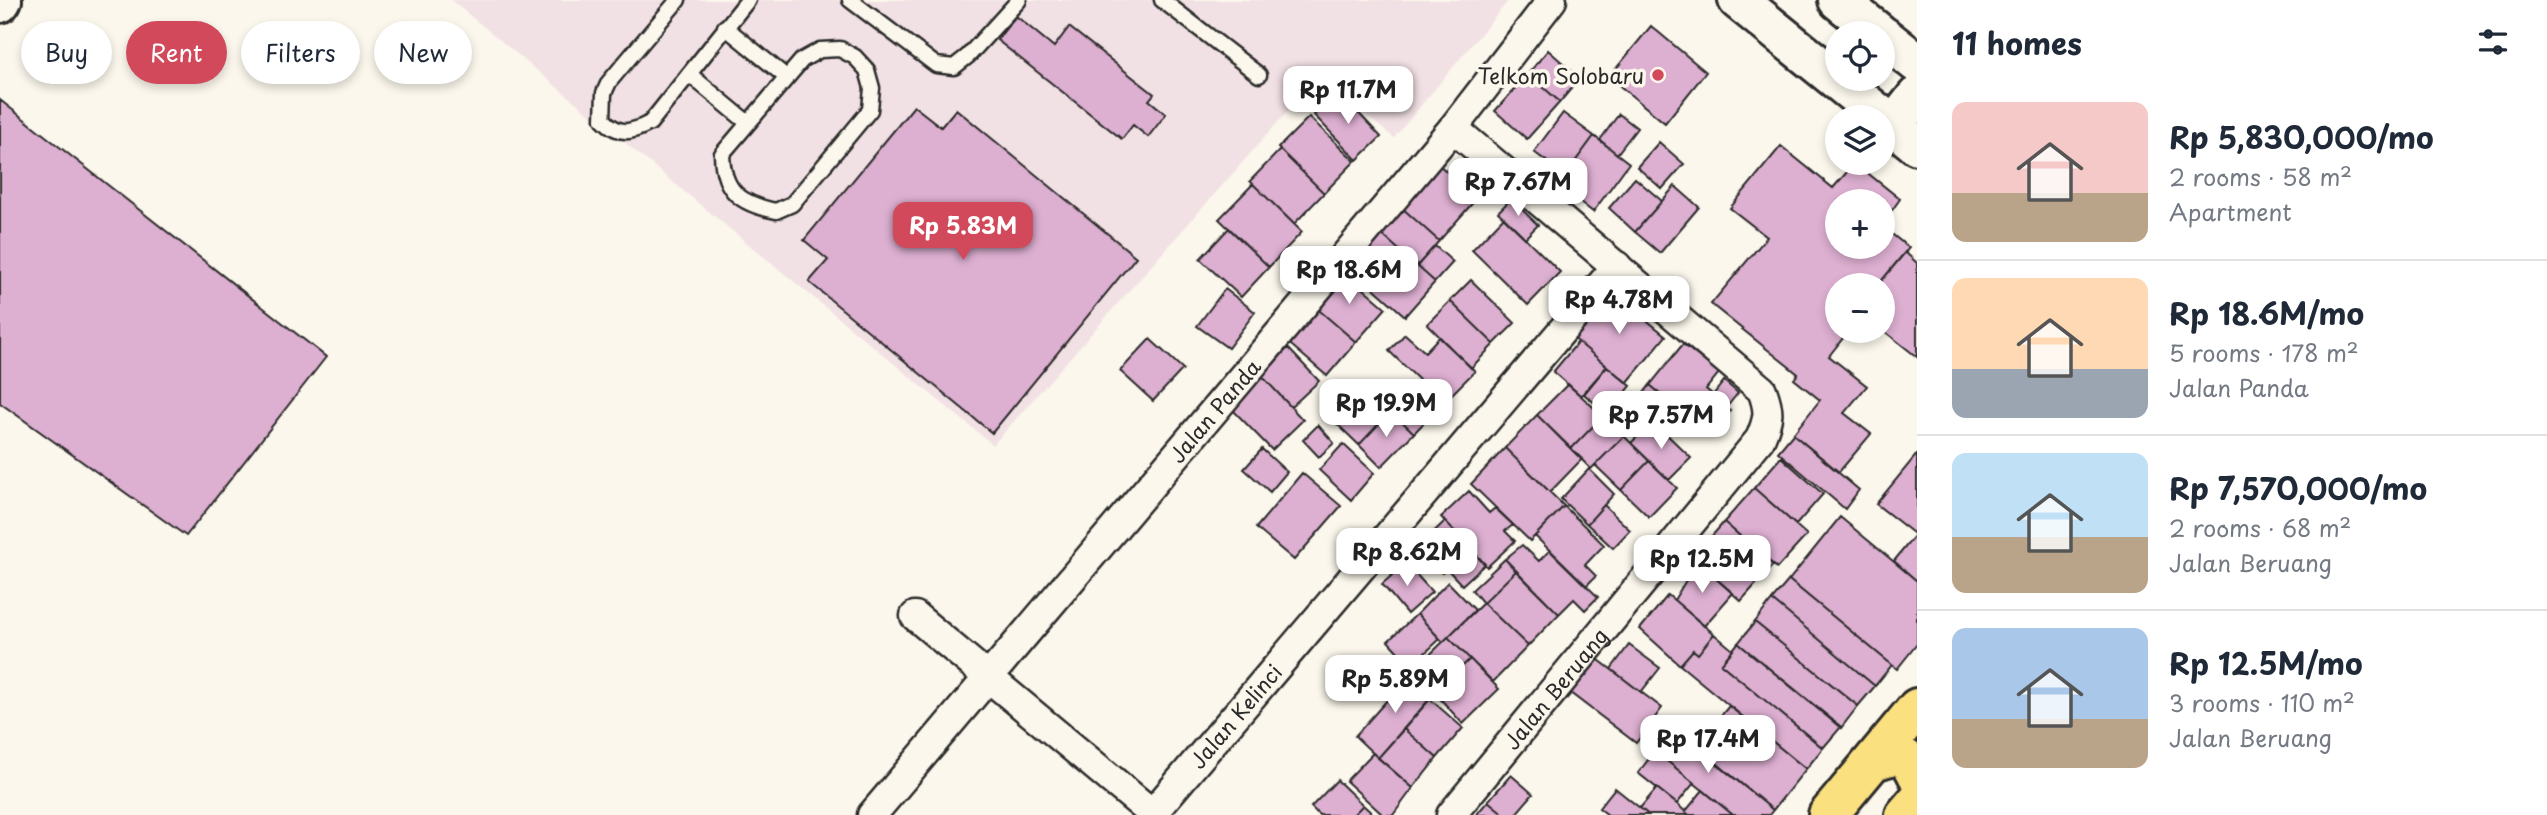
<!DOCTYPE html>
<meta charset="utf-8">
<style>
:root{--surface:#fff;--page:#f6f6f7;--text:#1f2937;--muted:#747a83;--line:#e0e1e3;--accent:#d1495b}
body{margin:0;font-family:"Playpen Sans",sans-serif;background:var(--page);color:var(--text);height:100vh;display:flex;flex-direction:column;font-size:26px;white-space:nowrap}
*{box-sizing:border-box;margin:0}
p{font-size:23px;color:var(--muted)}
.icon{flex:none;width:38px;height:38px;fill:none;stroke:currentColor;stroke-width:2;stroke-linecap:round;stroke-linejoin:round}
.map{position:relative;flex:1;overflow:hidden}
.panel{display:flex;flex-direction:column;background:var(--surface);width:630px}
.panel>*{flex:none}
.guide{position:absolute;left:21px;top:21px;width:665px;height:63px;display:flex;gap:14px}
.controls{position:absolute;left:1825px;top:21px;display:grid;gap:14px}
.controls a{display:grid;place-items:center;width:70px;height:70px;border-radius:50%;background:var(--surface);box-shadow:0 4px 10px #0003;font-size:35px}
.price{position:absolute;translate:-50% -60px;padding:0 16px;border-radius:14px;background:#fff;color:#222;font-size:23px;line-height:46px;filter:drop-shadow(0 2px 4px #0008)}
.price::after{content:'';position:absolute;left:50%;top:42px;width:21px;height:16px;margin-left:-10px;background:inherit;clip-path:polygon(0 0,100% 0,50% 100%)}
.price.on{background:var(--accent);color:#fff}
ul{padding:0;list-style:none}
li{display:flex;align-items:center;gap:21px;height:175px;padding:0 35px}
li+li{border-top:2px solid var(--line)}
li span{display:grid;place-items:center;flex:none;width:196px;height:140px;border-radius:14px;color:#555}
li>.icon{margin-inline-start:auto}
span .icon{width:84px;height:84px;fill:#fffc;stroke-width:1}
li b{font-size:30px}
h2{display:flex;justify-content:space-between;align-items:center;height:84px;padding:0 35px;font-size:30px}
.tag{padding:0 24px;border-radius:32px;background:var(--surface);box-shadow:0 4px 10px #0003;font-size:24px;line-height:63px}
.tag.on{background:var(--accent);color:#fff}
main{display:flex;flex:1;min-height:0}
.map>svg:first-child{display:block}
</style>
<main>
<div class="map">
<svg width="1917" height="815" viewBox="0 0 1917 815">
<rect width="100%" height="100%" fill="#fbf7ec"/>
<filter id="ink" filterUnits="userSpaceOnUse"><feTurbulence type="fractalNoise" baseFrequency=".0143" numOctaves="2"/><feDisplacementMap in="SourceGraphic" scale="14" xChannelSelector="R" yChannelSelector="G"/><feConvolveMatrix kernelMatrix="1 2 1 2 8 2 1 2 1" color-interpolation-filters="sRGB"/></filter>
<g filter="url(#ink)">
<!-- built -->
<path fill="#f2e1e4" d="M451,0H1509L1394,138L1318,77L993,445Z"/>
<!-- building -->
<path fill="#ddafd1" stroke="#2b2b2b" stroke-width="2" d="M1016,16L1054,47L1069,27L1154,94L1149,100L1166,114L1148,137L1133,125L1122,139L997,40Z
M1651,26L1706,72L1665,123L1609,77Z
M1548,50L1580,78L1560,102L1528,74Z
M1528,74L1560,102L1527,139L1495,111Z
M1339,92L1381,137L1357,160L1314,115Z
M0,100L326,357L186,536L0,403Z
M914,106L941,127L956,109L1136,257L992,433L809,282L828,260L804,240Z
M1563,113L1594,136L1565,175L1534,152Z
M1619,114L1637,128L1617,154L1600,140Z
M1309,117L1355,161L1324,193L1278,148Z
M1594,136L1629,163L1593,212L1558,185Z
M1659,142L1684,164L1662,189L1637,167Z
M1781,146L1833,188L1855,163L1900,199L1883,223V201H1838V247H1883V227L1909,248L1878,285H1838V331H1840L1838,333L1843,338L1829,356L1867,386L1844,413L1871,434L1839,472L1793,434L1820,400L1794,379L1798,374L1711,304L1767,237L1730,208Z
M1280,150L1324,193L1294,224L1250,181Z
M1438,164L1477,198L1439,241L1401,207Z
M1635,178L1662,201L1635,232L1609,208Z
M1253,184L1302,232L1269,267L1219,219Z
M1675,186L1699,207L1660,253L1635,232Z
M1511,199L1538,225L1525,238L1498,212Z
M1401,207L1439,241L1417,266L1379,232Z
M1504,217L1560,272L1528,305L1472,250Z
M1229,228L1269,267L1241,297L1200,259Z
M1379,232L1435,282L1405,316L1349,266Z
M1435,246L1453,262L1435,282L1417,266Z
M1905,252L1917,263V357L1883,330V285H1878Z
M1342,270L1386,308L1356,342L1313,305Z
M1471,280L1515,323L1494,344L1450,301Z
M1225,289L1255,312L1228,348L1197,326Z
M1610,290L1666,336L1627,383L1571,336Z
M1450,301L1494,344L1471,368L1427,324Z
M1313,305L1356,342L1327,376L1284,339Z
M1405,334L1425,352L1439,337L1475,371L1443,403L1389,351Z
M1150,339L1183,369L1153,401L1120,371Z
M1578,342L1607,366L1581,396L1553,372Z
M1683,344L1719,373L1706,389L1713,395L1724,381L1738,393L1726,408L1730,411L1711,435L1650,385Z
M1288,348L1319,381L1291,407L1261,375Z
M1607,366L1631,386L1608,414L1584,394Z
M1261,375L1303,420L1272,450L1229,406Z
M1420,381L1443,403L1414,433L1391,411Z
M1568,384L1603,416L1571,449L1537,415Z
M1650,385L1674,405L1664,417L1640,398Z
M1366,386L1391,411L1359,445L1333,420Z
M1391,411L1414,433L1381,467L1359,445Z
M1537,415L1582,459L1550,492L1505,448Z
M1603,416L1624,436L1591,469L1571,449Z
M1653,421L1691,458L1669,480L1631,443Z
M1318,425L1334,443L1319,457L1303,440Z
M1793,434L1859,490L1845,509L1778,452Z
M1624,436L1649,461L1621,490L1595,465Z
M1343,444L1374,473L1351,500L1319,470Z
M1505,448L1564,506L1530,541L1471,484Z
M1262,449L1287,472L1270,492L1244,469Z
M1917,454V536L1876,504Z
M1781,457L1823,494L1796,525L1754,488Z
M1649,461L1677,488L1649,517L1621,490Z
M1589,469L1614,494L1587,524L1561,499Z
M1302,473L1341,506L1294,560L1256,528Z
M1754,488L1807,535L1777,568L1724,522Z
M1469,491L1489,513L1495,508L1513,525L1505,531L1515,541L1487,567L1441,517Z
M1604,505L1630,530L1613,548L1587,524Z
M1564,506L1604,545L1585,565L1596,576L1586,586L1535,536Z
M1840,517L1917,581V644L1897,669L1789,580Z
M1445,521L1470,548L1442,573L1418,547Z
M1724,522L1773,565L1741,601L1693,558Z
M1915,535L1917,536V581L1894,561Z
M1522,545L1539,561L1550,550L1598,597L1585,610L1574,599L1559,614L1505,559Z
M1470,548L1485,564L1462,585L1447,569Z
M1505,559L1516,571L1483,603L1472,590Z
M1697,562L1733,593L1704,626L1674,600Z
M1406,563L1432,592L1407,614L1382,584Z
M1516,571L1559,614L1528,646L1483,603Z
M1789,580L1892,665L1875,686L1772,600Z
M1448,582L1475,610L1443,642L1417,614Z
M1668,595L1714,634L1698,654L1693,650L1680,665L1640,629Z
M1772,600L1875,686L1858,706L1755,622Z
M1483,603L1528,646L1493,682L1448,637Z
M1417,614L1440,639L1411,666L1388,641Z
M1755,622L1858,706L1841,728L1738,643Z
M1714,634L1733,650L1721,664L1823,748L1806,769L1680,665L1693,650L1698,654Z
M1448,637L1470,659L1435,693L1413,671Z
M1738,643L1841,727L1823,748L1721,664Z
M1629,645L1660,668L1641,692L1611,669Z
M1591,654L1662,708L1636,743L1565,689Z
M1470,659L1499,689L1463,724L1435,693Z
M1413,671L1435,693L1378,758L1355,736Z
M1430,699L1463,728L1437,758L1404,729Z
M1729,706L1806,769L1773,810L1696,746Z
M1669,725L1773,810L1769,815H1733L1655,751L1651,747Z
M1404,729L1437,758L1413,788L1378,758Z
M1655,751L1694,783L1677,804L1638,773Z
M1373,753L1413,788L1393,815H1383L1346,781Z
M1511,775L1533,794L1515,815H1505L1488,801Z
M1337,780L1363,805L1353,815H1319L1311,807Z
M1615,788L1640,808L1649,815H1608L1599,808Z
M1657,788L1677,804L1689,815H1649L1640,808Z
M1703,790L1733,815H1689L1685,812Z
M1488,801L1505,815H1476Z
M1363,805L1374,815H1353Z"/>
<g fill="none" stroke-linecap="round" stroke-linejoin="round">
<!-- lane casing -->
<g stroke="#2b2b2b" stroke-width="19">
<path id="lane" d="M678,0L609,82L604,93L603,119C619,136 631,133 650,123L748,0
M850,0L936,65L954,67L968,56L1019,0
M1162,0L1259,75
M725,27L786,77
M840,49L855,57L867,70L872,88L870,110L792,204L776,211C741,204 723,192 722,154L802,60L820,50Z
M689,74L748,123"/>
</g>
<!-- street casing -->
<g stroke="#2b2b2b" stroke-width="33">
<g id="street">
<path d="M915,616L1154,815"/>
<path id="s1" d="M872,815L1453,128L1552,0"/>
<path id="s2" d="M1151,815L1617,266"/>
<path id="s3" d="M1451,815L1760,439C1769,418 1770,411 1762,390L1453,128"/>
</g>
</g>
<!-- secondary casing -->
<g stroke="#2b2b2b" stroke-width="44">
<path id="secondary" d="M1738,0L1917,145
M1838,0L1879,33
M0,3L2,0
M1883,36L1917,63
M1894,125L1917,96"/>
</g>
<!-- primary casing -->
<g stroke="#2b2b2b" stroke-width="44">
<path id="primary" d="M1872,762C1893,754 1906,750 1917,774
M1828,815L1917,708
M1905,815L1917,801"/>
</g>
<!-- lane -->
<use href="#lane" stroke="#fbf7ec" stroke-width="14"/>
<!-- street -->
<use href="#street" stroke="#fbf7ec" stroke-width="28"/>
<!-- secondary -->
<use href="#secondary" stroke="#fbf7ec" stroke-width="38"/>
<!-- primary -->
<use href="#primary" stroke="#fbe080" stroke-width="38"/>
</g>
</g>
<!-- markers -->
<circle fill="#d1495b" stroke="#fbf7ec" stroke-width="2.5" cx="1658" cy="75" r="7"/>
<g text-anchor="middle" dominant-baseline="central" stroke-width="7" stroke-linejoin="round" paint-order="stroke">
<!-- poi labels -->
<g font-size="21" fill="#2b2b2b" stroke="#fbf7ec" text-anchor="end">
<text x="1644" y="75">Telkom Solobaru</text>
</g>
<!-- street labels -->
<g font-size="21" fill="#2b2b2b" stroke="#fbf7ec">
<text stroke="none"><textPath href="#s1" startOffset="530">Jalan Panda</textPath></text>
<text stroke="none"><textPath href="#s3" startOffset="164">Jalan Beruang</textPath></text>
<text stroke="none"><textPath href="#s2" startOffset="130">Jalan Kelinci</textPath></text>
</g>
</g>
</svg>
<div class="controls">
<a><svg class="icon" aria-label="locate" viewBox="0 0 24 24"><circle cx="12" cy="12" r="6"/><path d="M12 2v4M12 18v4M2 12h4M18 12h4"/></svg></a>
<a><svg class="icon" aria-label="layers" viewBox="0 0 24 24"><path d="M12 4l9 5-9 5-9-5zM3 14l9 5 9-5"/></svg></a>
<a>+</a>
<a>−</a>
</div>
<b class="price" style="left:1348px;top:126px">Rp 11.7M</b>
<b class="price" style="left:1518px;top:218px">Rp 7.67M</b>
<b class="price on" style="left:963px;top:262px">Rp 5.83M</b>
<b class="price" style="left:1349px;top:306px">Rp 18.6M</b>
<b class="price" style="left:1619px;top:336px">Rp 4.78M</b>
<b class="price" style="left:1386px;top:439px">Rp 19.9M</b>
<b class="price" style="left:1661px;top:451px">Rp 7.57M</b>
<b class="price" style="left:1407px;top:588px">Rp 8.62M</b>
<b class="price" style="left:1702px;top:595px">Rp 12.5M</b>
<b class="price" style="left:1395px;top:715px">Rp 5.89M</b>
<b class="price" style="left:1708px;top:775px">Rp 17.4M</b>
<div class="guide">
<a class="tag">Buy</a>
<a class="tag on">Rent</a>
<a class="tag">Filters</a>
<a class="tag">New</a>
</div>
</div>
<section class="panel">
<h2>11 homes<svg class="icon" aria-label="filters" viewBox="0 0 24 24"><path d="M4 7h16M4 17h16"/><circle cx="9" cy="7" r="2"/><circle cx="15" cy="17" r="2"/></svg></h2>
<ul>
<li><span style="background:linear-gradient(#f6c9c9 65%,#b9a48a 0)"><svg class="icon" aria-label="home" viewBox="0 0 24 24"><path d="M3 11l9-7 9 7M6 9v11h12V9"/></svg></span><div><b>Rp 5,830,000/mo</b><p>2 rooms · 58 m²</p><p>Apartment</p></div></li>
<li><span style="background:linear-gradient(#ffd9b3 65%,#9aa5b1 0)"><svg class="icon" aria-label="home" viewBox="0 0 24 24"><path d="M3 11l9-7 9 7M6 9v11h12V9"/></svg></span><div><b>Rp 18.6M/mo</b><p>5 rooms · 178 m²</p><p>Jalan Panda</p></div></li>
<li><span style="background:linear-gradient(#bfe0f5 60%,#b9a48a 0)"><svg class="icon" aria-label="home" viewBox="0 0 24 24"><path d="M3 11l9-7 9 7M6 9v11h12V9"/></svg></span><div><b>Rp 7,570,000/mo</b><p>2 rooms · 68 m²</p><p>Jalan Beruang</p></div></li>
<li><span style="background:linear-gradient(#a9c7e8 65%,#b9a48a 0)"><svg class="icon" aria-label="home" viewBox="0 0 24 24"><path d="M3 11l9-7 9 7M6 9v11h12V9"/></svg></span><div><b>Rp 12.5M/mo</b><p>3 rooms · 110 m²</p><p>Jalan Beruang</p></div></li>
</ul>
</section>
</main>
